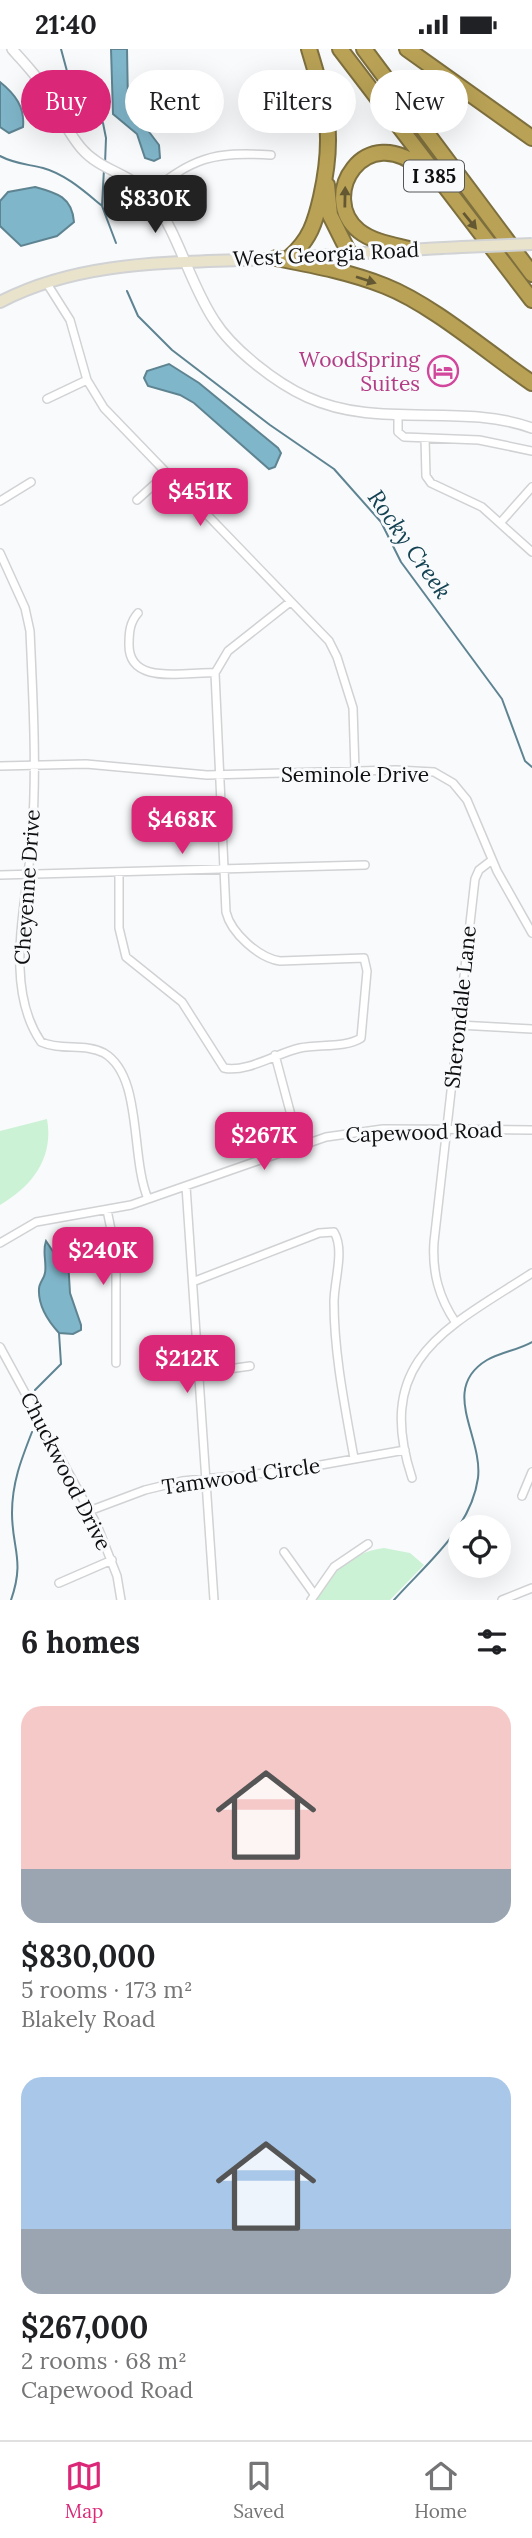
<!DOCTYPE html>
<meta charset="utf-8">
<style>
:root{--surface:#fff;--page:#f2f2f2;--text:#202124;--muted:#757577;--line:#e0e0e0;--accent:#db2777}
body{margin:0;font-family:Lora,serif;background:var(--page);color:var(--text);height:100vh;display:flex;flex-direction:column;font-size:26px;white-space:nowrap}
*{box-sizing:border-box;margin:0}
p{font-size:23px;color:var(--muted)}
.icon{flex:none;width:38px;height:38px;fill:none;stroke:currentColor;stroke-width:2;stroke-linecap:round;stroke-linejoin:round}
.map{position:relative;height:1551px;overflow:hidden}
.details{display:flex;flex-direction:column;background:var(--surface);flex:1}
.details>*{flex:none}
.guide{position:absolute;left:21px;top:21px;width:490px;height:63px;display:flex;gap:14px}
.controls{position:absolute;left:448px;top:1466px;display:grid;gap:14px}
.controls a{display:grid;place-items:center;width:63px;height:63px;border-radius:50%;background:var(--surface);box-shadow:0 7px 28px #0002;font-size:35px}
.price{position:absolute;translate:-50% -60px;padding:0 16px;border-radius:14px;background:var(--accent);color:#fff;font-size:23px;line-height:46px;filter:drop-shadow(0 2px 4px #0008)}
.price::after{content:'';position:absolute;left:50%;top:42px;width:21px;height:16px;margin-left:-10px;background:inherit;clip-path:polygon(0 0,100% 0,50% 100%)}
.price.active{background:#222;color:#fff}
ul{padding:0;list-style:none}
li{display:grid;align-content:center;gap:14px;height:371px;padding:0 21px}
li span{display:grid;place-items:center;height:217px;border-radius:21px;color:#555}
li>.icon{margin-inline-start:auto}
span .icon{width:126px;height:126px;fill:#fffc;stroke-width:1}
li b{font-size:30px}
h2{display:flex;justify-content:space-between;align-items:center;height:84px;padding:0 21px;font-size:30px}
.tag{padding:0 24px;border-radius:32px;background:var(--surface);box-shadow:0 7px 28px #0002;font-size:24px;line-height:63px}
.tag.active{background:var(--accent);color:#fff}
.status{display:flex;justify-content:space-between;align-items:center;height:49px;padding:0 35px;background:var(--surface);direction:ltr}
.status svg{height:19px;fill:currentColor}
.dock{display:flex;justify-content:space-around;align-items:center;height:98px;border-top:2px solid var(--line);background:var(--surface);font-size:19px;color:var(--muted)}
.dock a{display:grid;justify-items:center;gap:4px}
.dock .active{color:var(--accent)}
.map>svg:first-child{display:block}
</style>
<div class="status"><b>21:40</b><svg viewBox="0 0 49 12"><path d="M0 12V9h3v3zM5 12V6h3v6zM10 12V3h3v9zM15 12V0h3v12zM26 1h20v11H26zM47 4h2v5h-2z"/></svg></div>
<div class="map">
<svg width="532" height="1551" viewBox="0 0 532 1551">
<rect width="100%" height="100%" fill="#f9fafc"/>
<!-- green -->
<path fill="#cbf2d4" d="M47,1070C54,1108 33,1137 0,1156V1082Z
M384,1499L410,1504L424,1516L390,1551H317C332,1523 351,1503 384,1499Z"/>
<!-- water -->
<path fill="#80b6ca" stroke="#5e8492" stroke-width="2" d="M111,0H127L128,55L159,96L160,109L154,112L145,109L137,85L113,65Z
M0,33C15,45 25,58 23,78L9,84L0,78Z
M35,138C57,144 72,148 74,173L57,187L21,197L0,177V152L8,143Z
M169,315L199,334L278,399L281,404L275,418L269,420L194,354L180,346L148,337L144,329L147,322Z
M46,1192L54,1204L68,1211L70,1244L81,1276V1281L73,1285L59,1284C48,1272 38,1257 39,1240C39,1234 44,1230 45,1224C47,1213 42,1203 46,1192Z"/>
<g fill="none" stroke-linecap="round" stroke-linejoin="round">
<!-- stream -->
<path stroke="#5e8492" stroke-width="2" d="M61,0L71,37L103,74L106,89L105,115
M0,107C15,115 27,115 43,119C65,125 84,142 101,156
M104,120L102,157L116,194
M127,242L138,267L172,301L270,376L334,420L381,473L401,513L502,650L525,712L532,718
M35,1341L61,1315L59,1284
M11,1551C25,1511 12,1500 12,1464C12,1434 21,1411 32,1383
M394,1551C426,1515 471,1480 478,1429C483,1387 439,1340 487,1311C501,1303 518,1301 532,1293"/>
<!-- minor casing -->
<g stroke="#d1d2d4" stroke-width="10">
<path id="minor" d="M148,145C193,109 213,102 271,106
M46,233L70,271L87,331L104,359L329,592L337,608L353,659L355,722
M47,350L87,331
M398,366V383L404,388L479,391L532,402
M425,389L426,427L431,434L482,458L532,503
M137,451L167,424
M0,452L31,433
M501,473L532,438
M0,504L25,559L30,582C33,650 37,720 32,787C28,850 2,936 41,993C61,1002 85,994 104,1004C143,1027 130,1107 148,1150
M138,564C130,573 129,583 129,595C128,638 187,622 215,624
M0,717L86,715L207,726L396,721L434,723L453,734L467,751L497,822L532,884
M119,823V879L126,908L182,953L224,1019C247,1024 277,1004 300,999C318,995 346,999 361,989L367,922L364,909L280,912C259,909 231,884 226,863L215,624L228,602L290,553
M0,826L365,816
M458,976L532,980
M275,1006L299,1096
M186,1137L214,1551
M107,1161L116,1205V1314
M0,1194L36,1173L131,1156L326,1088L383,1080L532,1081
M195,1232L319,1184L334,1183C345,1201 334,1232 334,1253C334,1305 345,1358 354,1409
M456,1274C439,1249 432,1224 434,1193L475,830L479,821L492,811
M0,1298L97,1476L117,1527L121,1551
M200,1324L250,1317
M412,1429C373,1310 447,1279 532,1224
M522,1447L532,1423
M89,1462L145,1441L182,1432L287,1422L405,1401
M284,1503L314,1545
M59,1534L112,1511
M311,1551L334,1518L368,1495
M502,1551L532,1539"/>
</g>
<!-- tertiary casing -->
<g stroke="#d1d2d4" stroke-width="12">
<path id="tertiary" d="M12,0C25,15 39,29 49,46C59,64 68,84 82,100C101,122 133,125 151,148C179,185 189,233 214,271C232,300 276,334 307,348C378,381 460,353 532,379"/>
</g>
<!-- secondary casing -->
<g stroke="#d1d2d4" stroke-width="14">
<path id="secondary" d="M0,253C82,210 176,214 266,210C331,207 397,201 462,198"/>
</g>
<!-- motorway casing -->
<g stroke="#7e6f3e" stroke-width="18">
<path id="motorway" d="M340,0L532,251
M364,0L532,225
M407,0L532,89
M327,136L330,166L349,204
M409,200C393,196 373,193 359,182C317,148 365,69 423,121
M290,208C310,190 315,174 321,148C335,85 327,60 309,0
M276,209C312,216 350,223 385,237C433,256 488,304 532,334"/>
</g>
<!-- minor -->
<use href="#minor" stroke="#fff" stroke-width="7"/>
<!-- tertiary -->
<use href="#tertiary" stroke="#fff" stroke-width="9"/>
<!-- secondary -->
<use href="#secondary" stroke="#eae3cc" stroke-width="10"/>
<!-- motorway -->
<use href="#motorway" stroke="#b9a256" stroke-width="14"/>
<!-- secondary-bridge casing -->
<g stroke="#d1d2d4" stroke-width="14" stroke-linecap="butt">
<path id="secondary-bridge" d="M462,198L532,195"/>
</g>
<!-- secondary-bridge -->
<use href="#secondary-bridge" stroke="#eae3cc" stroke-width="10"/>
</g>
<!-- one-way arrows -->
<defs><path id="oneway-solid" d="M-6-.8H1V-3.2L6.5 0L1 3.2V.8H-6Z" transform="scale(1.75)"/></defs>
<g fill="#645833">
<use href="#oneway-solid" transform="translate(345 148) rotate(-89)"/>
<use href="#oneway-solid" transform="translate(470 172) rotate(51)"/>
<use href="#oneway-solid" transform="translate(366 231) rotate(18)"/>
</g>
<!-- icons -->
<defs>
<g id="hotel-ring" transform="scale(1.575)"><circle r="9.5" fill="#f9fafc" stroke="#d1479c" stroke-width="1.5"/><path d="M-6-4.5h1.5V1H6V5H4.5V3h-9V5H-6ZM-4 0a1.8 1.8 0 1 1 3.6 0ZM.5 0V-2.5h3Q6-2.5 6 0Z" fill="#d1479c"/></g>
</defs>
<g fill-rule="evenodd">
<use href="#hotel-ring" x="443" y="322"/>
</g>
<g text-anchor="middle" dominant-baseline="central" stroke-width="6" stroke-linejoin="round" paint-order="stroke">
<!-- shield labels -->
<rect fill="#f9fafc" stroke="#555657" stroke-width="2" x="404" y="111.5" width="60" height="31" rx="5"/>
<g font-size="19" font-weight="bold" fill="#0f0f10">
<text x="434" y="127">I 385</text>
</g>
<!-- street labels -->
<g font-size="21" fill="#0f0f10" stroke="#f9fafc">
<text transform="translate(326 205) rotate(-3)">West Georgia Road</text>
<text x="355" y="725">Seminole Drive</text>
<text transform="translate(27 838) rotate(-86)">Cheyenne Drive</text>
<text transform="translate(460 958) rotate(-84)">Sherondale Lane</text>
<text transform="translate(424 1083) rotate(-2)">Capewood Road</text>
<text transform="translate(66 1422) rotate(63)">Chuckwood Drive</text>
<text transform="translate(241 1427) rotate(-8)">Tamwood Circle</text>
</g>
<!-- hotel labels -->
<g font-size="21" fill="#b23c85" stroke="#f9fafc" text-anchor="end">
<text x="420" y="310">WoodSpring<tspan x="420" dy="24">Suites</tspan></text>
</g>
<!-- water labels -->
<g font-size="23" font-style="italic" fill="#134252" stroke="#f9fafc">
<text transform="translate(410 495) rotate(55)">Rocky Creek</text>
</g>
</g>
</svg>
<div class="controls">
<a><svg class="icon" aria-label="locate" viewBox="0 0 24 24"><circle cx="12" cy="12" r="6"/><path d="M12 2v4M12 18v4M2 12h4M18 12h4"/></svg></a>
</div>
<b class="price active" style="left:155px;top:186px">$830K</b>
<b class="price" style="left:200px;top:479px">$451K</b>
<b class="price" style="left:182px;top:807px">$468K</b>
<b class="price" style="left:264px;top:1123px">$267K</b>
<b class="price" style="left:103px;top:1238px">$240K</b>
<b class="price" style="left:187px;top:1346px">$212K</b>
<div class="guide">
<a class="tag active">Buy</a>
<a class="tag">Rent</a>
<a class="tag">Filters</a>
<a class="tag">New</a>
</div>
</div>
<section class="details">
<h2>6 homes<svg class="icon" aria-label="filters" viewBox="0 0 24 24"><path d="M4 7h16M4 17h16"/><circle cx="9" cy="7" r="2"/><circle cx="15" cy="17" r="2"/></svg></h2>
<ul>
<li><span style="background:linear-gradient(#f6c9c9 75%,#9aa5b1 0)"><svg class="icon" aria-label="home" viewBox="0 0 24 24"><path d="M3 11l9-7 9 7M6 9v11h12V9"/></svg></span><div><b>$830,000</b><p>5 rooms · 173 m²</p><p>Blakely Road</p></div></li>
<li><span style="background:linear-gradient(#a9c7e8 70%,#9aa5b1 0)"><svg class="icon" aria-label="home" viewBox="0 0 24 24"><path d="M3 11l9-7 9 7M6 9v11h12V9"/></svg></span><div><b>$267,000</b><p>2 rooms · 68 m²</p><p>Capewood Road</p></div></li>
</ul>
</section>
<nav class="dock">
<a class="active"><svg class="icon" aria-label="map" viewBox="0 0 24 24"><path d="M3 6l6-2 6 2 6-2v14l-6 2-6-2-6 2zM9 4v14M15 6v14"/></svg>Map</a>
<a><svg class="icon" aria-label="saved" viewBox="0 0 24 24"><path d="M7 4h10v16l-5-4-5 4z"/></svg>Saved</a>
<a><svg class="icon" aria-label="home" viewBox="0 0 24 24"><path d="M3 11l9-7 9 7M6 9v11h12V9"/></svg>Home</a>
</nav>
